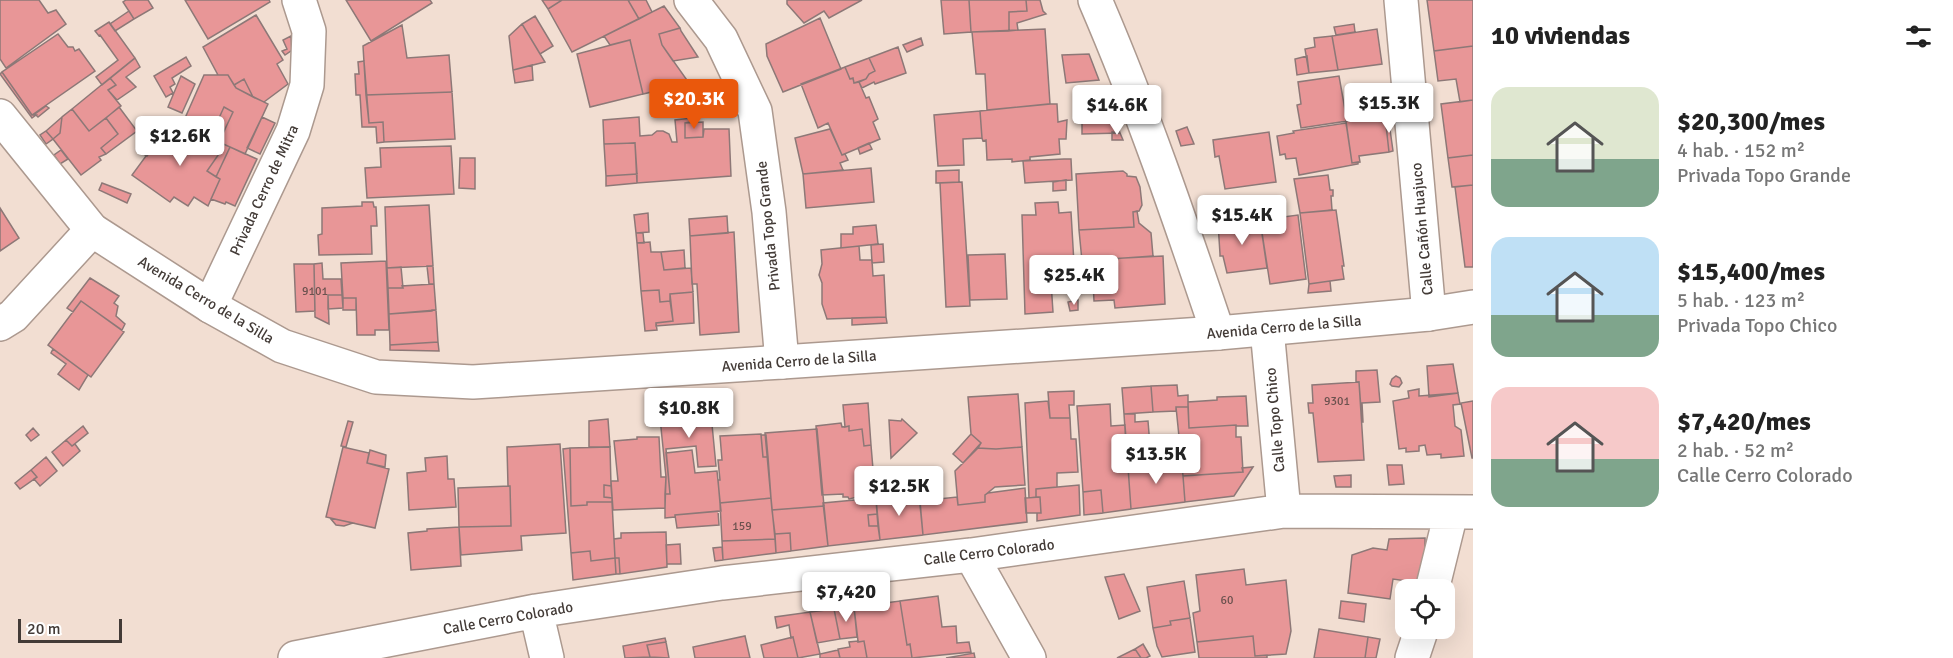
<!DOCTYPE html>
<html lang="es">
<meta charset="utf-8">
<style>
:root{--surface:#fff;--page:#f2f2f2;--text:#222;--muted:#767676;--accent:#ea580c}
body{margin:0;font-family:Signika,sans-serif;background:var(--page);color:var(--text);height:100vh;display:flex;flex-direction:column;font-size:22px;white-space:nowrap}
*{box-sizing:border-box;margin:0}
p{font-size:20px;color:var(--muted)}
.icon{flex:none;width:33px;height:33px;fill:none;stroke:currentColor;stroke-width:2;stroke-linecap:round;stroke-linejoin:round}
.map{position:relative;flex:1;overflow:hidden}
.sheet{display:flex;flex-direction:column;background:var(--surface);width:480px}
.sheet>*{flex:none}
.controls{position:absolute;left:1395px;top:579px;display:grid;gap:12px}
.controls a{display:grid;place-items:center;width:60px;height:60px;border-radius:12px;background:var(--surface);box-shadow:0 6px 24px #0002;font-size:30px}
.scale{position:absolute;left:18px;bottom:15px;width:104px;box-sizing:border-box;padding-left:6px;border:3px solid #433b37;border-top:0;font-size:16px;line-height:21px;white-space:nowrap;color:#433b37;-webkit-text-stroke:4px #fff;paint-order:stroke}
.price{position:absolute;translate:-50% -51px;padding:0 14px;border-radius:6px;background:#fff;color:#222;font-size:20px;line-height:39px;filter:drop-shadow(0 2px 3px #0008)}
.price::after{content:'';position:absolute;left:50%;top:36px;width:18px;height:14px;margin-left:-9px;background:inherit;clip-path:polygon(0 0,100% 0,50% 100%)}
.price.on{background:var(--accent);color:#fff}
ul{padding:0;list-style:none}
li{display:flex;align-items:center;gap:18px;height:150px;padding:0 18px}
li span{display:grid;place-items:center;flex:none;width:168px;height:120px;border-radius:18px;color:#555}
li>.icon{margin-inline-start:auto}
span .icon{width:72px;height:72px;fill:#fffc;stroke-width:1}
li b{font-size:26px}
h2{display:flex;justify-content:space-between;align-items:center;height:72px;padding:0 18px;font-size:26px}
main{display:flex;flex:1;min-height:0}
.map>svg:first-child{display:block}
</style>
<main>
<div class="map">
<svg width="1473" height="658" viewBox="0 0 1473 658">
<rect width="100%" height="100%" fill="#f2ded2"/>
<!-- building -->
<path fill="#e89697" stroke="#8d7877" stroke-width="1.5" d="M0,0H39L48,13L56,10L66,24L6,68L0,59Z
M126,0H148L153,8L134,19L123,2Z
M185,0H269L270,2L208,39Z
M346,0H430L432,3L371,41Z
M542,0H562L548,9Z
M562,0H628L639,19L572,52L548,9Z
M628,0H646L652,12L639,19Z
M787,0H862L829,18L824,11L804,23L787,4Z
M941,0H969L971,32L944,34Z
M969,0H1026L1027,11L1009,12V31L971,32Z
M1026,0H1040L1043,11L1046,14L1017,23L1018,30L1009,31V12L1027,11Z
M1427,0H1473V46L1434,51Z
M664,6L680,28L659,34L662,45L689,83L643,94L630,40L610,45L604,36Z
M129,11L134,19L115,31L110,24Z
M256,15L283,60L277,64L288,84L264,102L253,97L244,79L234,85L228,75H218L203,47Z
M535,16L553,46L540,54L522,24Z
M820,18L841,69L783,92L767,56L766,44Z
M109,22L135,58L102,85L96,77L118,60L100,35L99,36L95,31Z
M522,24L545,62L513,70L509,36Z
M1354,24L1355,32L1336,35L1334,27Z
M402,25L407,58L449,55L452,92L366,95L363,46Z
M680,28L681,31L698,57L673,61L662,45L659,34Z
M1045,29L1050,104L987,110L985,74H976L972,32Z
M1377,29L1382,64L1338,70L1332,36Z
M58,34L68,47H73L75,51L79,49L95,71L32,115L2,72Z
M291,36L292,52L291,51L285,55L282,51L287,49L283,40Z
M1332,36L1338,70L1309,73L1305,49L1315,47L1314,38Z
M921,38L923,45L907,52L903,45Z
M630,40L643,94L590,107L577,54Z
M1473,46V100L1460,102L1456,79L1438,81L1434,51Z
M898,47L906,73L875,84L874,82L862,88L859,82L866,79L869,74L875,71L869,58Z
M1089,54L1099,80L1066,83L1062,55Z
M1307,56L1309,73L1297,75L1295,59Z
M186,57L191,66L172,78L175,84L170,87L173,93L166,97L154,76Z
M135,58L140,67L126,77L136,87L117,100L108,90L116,85L110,78Z
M869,58L875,71L869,74L866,79L854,83L853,78L850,79L845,67Z
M364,61L369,123L383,122L384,142L377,143L376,127H362L360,95H356L355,74H359L358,62Z
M532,65L533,80L515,83L513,70Z
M845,67L850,79L853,78L854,83L859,82L866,98L869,97L878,119L873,122L880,139L842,155L828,123L818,128L801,84Z
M2,72L32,115H36L32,118L0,74Z
M204,75H228L236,88L268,104L245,154L219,142L233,112L224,107L210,138L182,125Z
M181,76L195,84L182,113L168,107Z
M1339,76L1347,121L1301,128L1297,105L1301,104L1298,82Z
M110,78L116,85L108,90L121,106L89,131L72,109Z
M244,79L253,97L236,88L234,85Z
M452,92L455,139L384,142L383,122L369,123L366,95Z
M1473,100V155L1448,158L1441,104Z
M1048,104H1057L1058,122L1067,120L1066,139H1059L1060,154L1030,157V160L1012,162V159L987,160L986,140L983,141L982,138L980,111Z
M1082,104L1110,105L1120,133L1082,134Z
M46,106L49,108L38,117L35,114Z
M119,107L137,131L106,154L101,148L118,134L106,118Z
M224,107L233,112L219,142L210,138Z
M72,109L89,131L106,118L118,134L101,148L106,154L99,157L101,160L81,175L53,139L60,133L62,117Z
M980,111L982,138L963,139L964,165L938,166L934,115Z
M1388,115L1393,151L1389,152L1385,116Z
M1385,116L1389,152L1359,156L1360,162L1352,163L1346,121Z
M62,117L60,133L53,139L46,131Z
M262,117L275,123L260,154L247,148Z
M639,117L640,136L652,135L657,131H663L669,134L672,142H677L675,120L692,118L691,122L685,123V138L703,137L704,129H729L731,176L637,183L635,143L604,144L603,120Z
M703,122V137L685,138V123Z
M1346,123L1352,163L1358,162V164L1299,175L1296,158L1286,159L1285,154L1280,155L1277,136L1294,133L1293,131Z
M168,126L182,135L187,127L206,136L205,140L221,151L207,171L220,179L208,206L194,197L188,206L174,197L170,202L132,175Z
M1187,127L1194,144L1181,146L1176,131Z
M830,129L842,155L845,154L848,160L840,163L843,170L803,174L795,138Z
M46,131L53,139L46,144L40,135Z
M1112,132L1120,133L1123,140H1112Z
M1269,132L1276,182L1225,189L1219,156L1215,157L1213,140Z
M206,136L230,147L216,177L207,171L221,151L205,140Z
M149,142L154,146L147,156L140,152Z
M635,143L637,174L606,176L604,144Z
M869,143L872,149L860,154L858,148Z
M451,146L454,194L367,198L365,168L381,167L380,148Z
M230,147L257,159L235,206L226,202L225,204L211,199L220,179L216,177Z
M61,150L68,159L60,164L54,155Z
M1473,155V185L1452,187L1448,158Z
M460,158H475V189L459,188Z
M1064,159H1071L1072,180L1025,183L1023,161Z
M871,168L874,202L806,208L803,174Z
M959,170V182L936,183V171Z
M1123,171L1127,174V176L1136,177L1140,187L1142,205L1139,211L1133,212L1134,227L1079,230L1076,174Z
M637,174V183L606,186V176Z
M1328,175L1330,190H1333V196H1331L1332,210L1300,213L1294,179Z
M1066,180V190L1053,191V182Z
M962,182L970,306L946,307L940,183Z
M102,183L131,194L127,203L99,190Z
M1473,185V267H1465L1455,187Z
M362,202H373L374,207H376L377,226H371L372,254L319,255L318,235L322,234V208L362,206Z
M1058,202L1059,213L1071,212L1075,281L1051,282L1053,312L1025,314L1022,215H1036L1035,203Z
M429,205L433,266L387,268L385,207Z
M0,208L19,238L0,251Z
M1336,210L1344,266H1342L1344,279L1309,284L1300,213Z
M1137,211L1139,223L1151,233L1153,256L1082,261L1079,230L1134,227L1133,212Z
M648,213L649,232L636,233L634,215Z
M1298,215L1306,279L1270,284L1260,220Z
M727,216L728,233L690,236L689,219Z
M1260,220L1267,268L1227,273L1223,256H1220V254L1218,223Z
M876,225L878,244L841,248V234H853V227Z
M734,232L739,332L700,335L697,284H692L690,236Z
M636,233H643L644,243H637Z
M650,242L651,252H661L664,270L691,268L693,292L670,294V301L660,302L659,290L641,291L637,243Z
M883,244L884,262L872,263L871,245Z
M859,246L860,260H872L873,276L884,275L886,317L827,319L822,304V283L819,275L822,264L821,250Z
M684,250L685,268L664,270L661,252Z
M1005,254L1007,299L970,300L968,255Z
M1163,256L1165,304L1115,308L1114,300L1094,301L1093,282L1106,281L1104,259Z
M386,261L389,330H375V335H357L356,298H343L341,263Z
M322,263L323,279H341L342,295H328L329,324L315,317L314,264Z
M294,264H314L315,311L296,312Z
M427,266H433L434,284H429Z
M401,267L403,288H388L387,268Z
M90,278L119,296L114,303L118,306L116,316L125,324L122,330L81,301L73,312L67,308Z
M1330,281L1331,291L1308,293L1309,284Z
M434,284L436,310L389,314L388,288H403L402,286Z
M659,290L660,302L670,301L673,321L656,323L657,330L645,331L641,291Z
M693,292L694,323L656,326V323L673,321L670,294Z
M328,295H342L343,308L328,309Z
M343,298H356V310H343Z
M1078,300V310L1070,311L1068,302Z
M81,301L124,332L91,377L48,345Z
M432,310H436L438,342L390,345L389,314L432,311Z
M886,317L887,323L852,325V318Z
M438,342L439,351L390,350V345Z
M53,349L88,375L79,390L58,374L66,364L51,353Z
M1453,364L1458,393L1429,397L1427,366Z
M1377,370L1380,402L1362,403L1363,422H1362L1359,382H1356V371Z
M1396,376L1400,378L1402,383L1399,387L1392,386L1390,384L1392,379Z
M1359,382L1364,460L1318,462L1313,413H1309L1308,403H1313L1312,385Z
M1177,385L1178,396L1188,395V407H1176V411L1153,412L1151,386Z
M1151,386L1153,412L1124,414L1122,388Z
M1419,389V396L1458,393L1460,404L1453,405L1455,426L1461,430L1464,456L1441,458V454L1427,455L1425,445L1419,446V451L1406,452V448L1399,449L1393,401L1409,398L1408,391Z
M1074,391V405H1069L1070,418H1050L1048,392Z
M1018,394L1022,447L996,449L978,448L981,443L971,434L968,397Z
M1246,396L1248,426H1236V425L1189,428L1188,402L1217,400V397Z
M1048,401L1050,418H1070L1071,439H1076L1078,472L1057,473V487L1036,489V497L1029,498L1025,403Z
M1473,401V458H1472L1461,403Z
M868,403L871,445L864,446L862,429L849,431V426L845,427L843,405Z
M1110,404L1111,426L1125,425L1131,509L1103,513L1101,490L1083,492L1077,406Z
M1176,407H1188L1189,428L1236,425V437H1241L1243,472L1183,476Z
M711,414L716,466L698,467L696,446L666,449L670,494H665L666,477L660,418Z
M1124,414H1135V422L1148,421L1151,458L1127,459Z
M608,419L610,447H589V421Z
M902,419L917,433L891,458L889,420L901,421Z
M348,421L353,422L346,447L341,446Z
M841,423L842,427L849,426V431L862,429L864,446L871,445L875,493L849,499L848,497H843V494L822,495L816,426Z
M83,426L88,433L72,446L66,440Z
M33,428L39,435L31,441L26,435Z
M817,429L824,506L772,510L765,433Z
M761,434L763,457H768L771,498L720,503L718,480H720L718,460H722L720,436Z
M971,434L981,443L963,463L953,454Z
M761,435H766L768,457H763Z
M637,437H659L661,477H666L665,508L613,510L611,481H618L614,441L637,439Z
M66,440L72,446L75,444L80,451L63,466L52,452Z
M560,444L566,533L521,536L522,550L461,555L459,527L511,526L510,486H508L507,447Z
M343,447L369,453L367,463L389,469L375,528L326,517Z
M610,447L611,486L604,485V497L612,498V502H587V505L571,506L570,448Z
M1022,447L1025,485L995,487L985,495V502L958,505L955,471L978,448L996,449Z
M570,448L571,506L587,505V502H612L615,558L591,561L590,551L571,553L563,449Z
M370,450L386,455L385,467L367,463Z
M692,450L695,473L717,471L721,511L675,515V517L665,518V494H670L666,453Z
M1180,455L1182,463L1128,467L1127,459Z
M447,456L448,479H454L456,507L409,510L407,473L426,471L425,458Z
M46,457L57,471L40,486L34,479L37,477L31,470Z
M1182,463L1185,502L1131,509L1128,467Z
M1387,465H1402L1404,484L1389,485Z
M1253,467L1234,496L1185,502L1183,476L1243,472L1242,468Z
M31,470L37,477L20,489L15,483Z
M1351,475V487H1336L1334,476Z
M604,485L611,486L612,498L604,497Z
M1079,485L1080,515L1037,521V513H1041L1040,497H1036V489Z
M510,486L511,526L459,527L458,488Z
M1025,488L1027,522L923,535L920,501L957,497L958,505L985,502V495L988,493Z
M1101,490L1103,513L1084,515L1083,492Z
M919,495L923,535L880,540L876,499Z
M1040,497L1041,513H1026L1025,498Z
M771,498L775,539L722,541L720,503Z
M876,498L877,514L868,515L869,526H878L880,540L828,546L823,503Z
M824,506L828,546L791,551L790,533L775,534L772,510Z
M718,511L719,525L677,528L675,515Z
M877,514L878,526H869L868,515Z
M330,518L353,523L344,526L336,525Z
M459,527L461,566L411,570L408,533L427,531V529Z
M666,532L667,567L620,574L619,558H615L614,539L621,538V533Z
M790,533L791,551L776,553L775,534Z
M1425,538V558L1421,583L1393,579L1390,599L1348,593L1352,555L1373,548L1387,550L1389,539Z
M775,539L776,553L723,560L722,541Z
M680,544L681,564H667L666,545Z
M722,547L723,560L715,561L713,548Z
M590,551L591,561L615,558L616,574L573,580L571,553Z
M615,558H619L620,574H616Z
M1244,569L1246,585L1286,580L1291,631L1286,654L1255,656L1253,636L1197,642L1193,613L1200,611L1196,575Z
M1124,574L1140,611L1119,619L1105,577Z
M1184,581L1190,618L1170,621L1171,625L1153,628L1147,587Z
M938,596L942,627L956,626L957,643L969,642L971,652L912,658L910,644L907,645L900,601Z
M900,601L907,645L910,644L912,658H867L864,641L858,642V641L854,607Z
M1341,601L1366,604L1364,622L1339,618Z
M854,607L857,637L840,639L834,609Z
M834,609L840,639L817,643L810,612Z
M810,612L820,654L798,658L793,637L791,638L789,625L777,628L775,617Z
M1190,618L1195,652L1162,657L1157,646L1153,628L1171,625L1170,621Z
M1319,629L1368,637L1365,658H1314Z
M745,636L750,658H695L693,647Z
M1253,636L1255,656L1267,655V658H1199L1197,642Z
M793,637L798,658H764L761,645Z
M1368,637L1380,639L1376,658H1365Z
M665,638L666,642L647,645L650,657L625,658L623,646Z
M858,641V642L864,641L867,658H840L838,649L850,647L849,642Z
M666,642L669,658L650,657L647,645Z
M1143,644L1150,656L1146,658H1141L1135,649Z
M1135,649L1141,658H1117Z
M838,650L840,658H820V654Z
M974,653L975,658H946Z"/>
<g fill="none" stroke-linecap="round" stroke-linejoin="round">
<!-- street casing -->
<g stroke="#ac998f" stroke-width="36">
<path id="street" d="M691,0L721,39L755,111L769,212L782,362
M1095,0C1142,109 1180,220 1218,333
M1401,0L1429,314
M210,306L293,131L307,85L309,31L299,0
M0,324L13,316L92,230
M1267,329L1284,511
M971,555L1029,658
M1432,590L1451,513
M536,611L547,658
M295,658L536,611L722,583L971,555L1284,511L1473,512
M1412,658L1422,628"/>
</g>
<!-- secondary casing -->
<g stroke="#ac998f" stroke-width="36">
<path id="secondary" d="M0,116L92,230L210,306L282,346L376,377L473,382L782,362L1218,333L1429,314L1473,307"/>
</g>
<!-- street -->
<use href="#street" stroke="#fff" stroke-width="33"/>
<!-- secondary -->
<use href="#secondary" stroke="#fff" stroke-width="33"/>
</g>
<g text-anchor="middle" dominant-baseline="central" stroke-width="6" stroke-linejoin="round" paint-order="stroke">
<!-- number labels -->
<g font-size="12" fill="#6c524f">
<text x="315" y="291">9101</text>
<text x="1337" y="401">9301</text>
<text x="742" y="526">159</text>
<text x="1227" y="600">60</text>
</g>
<!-- street labels -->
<g font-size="15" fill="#433b37" stroke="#fff">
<text transform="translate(264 190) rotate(-65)">Privada Cerro de Mitra</text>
<text transform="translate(768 226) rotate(-96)">Privada Topo Grande</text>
<text transform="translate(1422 229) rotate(-95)">Calle Cañón Huajuco</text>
<text transform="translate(206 300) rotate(31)">Avenida Cerro de la Silla</text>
<text transform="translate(1284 327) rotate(-5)">Avenida Cerro de la Silla</text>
<text transform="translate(799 361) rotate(-4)">Avenida Cerro de la Silla</text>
<text transform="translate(1275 420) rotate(-95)">Calle Topo Chico</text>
<text transform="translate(989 552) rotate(-7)">Calle Cerro Colorado</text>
<text transform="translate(508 618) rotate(-10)">Calle Cerro Colorado</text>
</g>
</g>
</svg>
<div class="controls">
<a><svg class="icon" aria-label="locate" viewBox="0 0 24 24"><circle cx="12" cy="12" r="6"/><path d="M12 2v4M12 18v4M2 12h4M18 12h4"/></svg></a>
</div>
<div class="scale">20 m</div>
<b class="price on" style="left:694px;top:130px">$20.3K</b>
<b class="price" style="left:1389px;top:134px">$15.3K</b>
<b class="price" style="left:1117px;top:136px">$14.6K</b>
<b class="price" style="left:180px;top:167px">$12.6K</b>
<b class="price" style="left:1242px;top:246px">$15.4K</b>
<b class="price" style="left:1074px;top:306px">$25.4K</b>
<b class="price" style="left:689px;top:439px">$10.8K</b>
<b class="price" style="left:1156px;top:485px">$13.5K</b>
<b class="price" style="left:899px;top:517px">$12.5K</b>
<b class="price" style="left:846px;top:623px">$7,420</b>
</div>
<section class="sheet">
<h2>10 viviendas<svg class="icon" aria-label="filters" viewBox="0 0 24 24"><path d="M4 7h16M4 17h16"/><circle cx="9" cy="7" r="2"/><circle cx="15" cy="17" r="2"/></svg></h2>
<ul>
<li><span style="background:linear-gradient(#dfe7d0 60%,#7fa58c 0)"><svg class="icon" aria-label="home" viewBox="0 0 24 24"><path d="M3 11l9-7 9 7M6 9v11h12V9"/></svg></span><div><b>$20,300/mes</b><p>4 hab. · 152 m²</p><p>Privada Topo Grande</p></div></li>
<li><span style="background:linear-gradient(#bfe0f5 65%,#7fa58c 0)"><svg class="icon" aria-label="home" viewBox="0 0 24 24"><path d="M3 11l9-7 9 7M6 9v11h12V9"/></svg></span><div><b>$15,400/mes</b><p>5 hab. · 123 m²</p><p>Privada Topo Chico</p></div></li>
<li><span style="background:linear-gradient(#f6c9c9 60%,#7fa58c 0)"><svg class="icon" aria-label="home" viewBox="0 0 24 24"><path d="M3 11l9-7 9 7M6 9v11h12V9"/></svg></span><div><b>$7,420/mes</b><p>2 hab. · 52 m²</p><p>Calle Cerro Colorado</p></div></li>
</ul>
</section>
</main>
